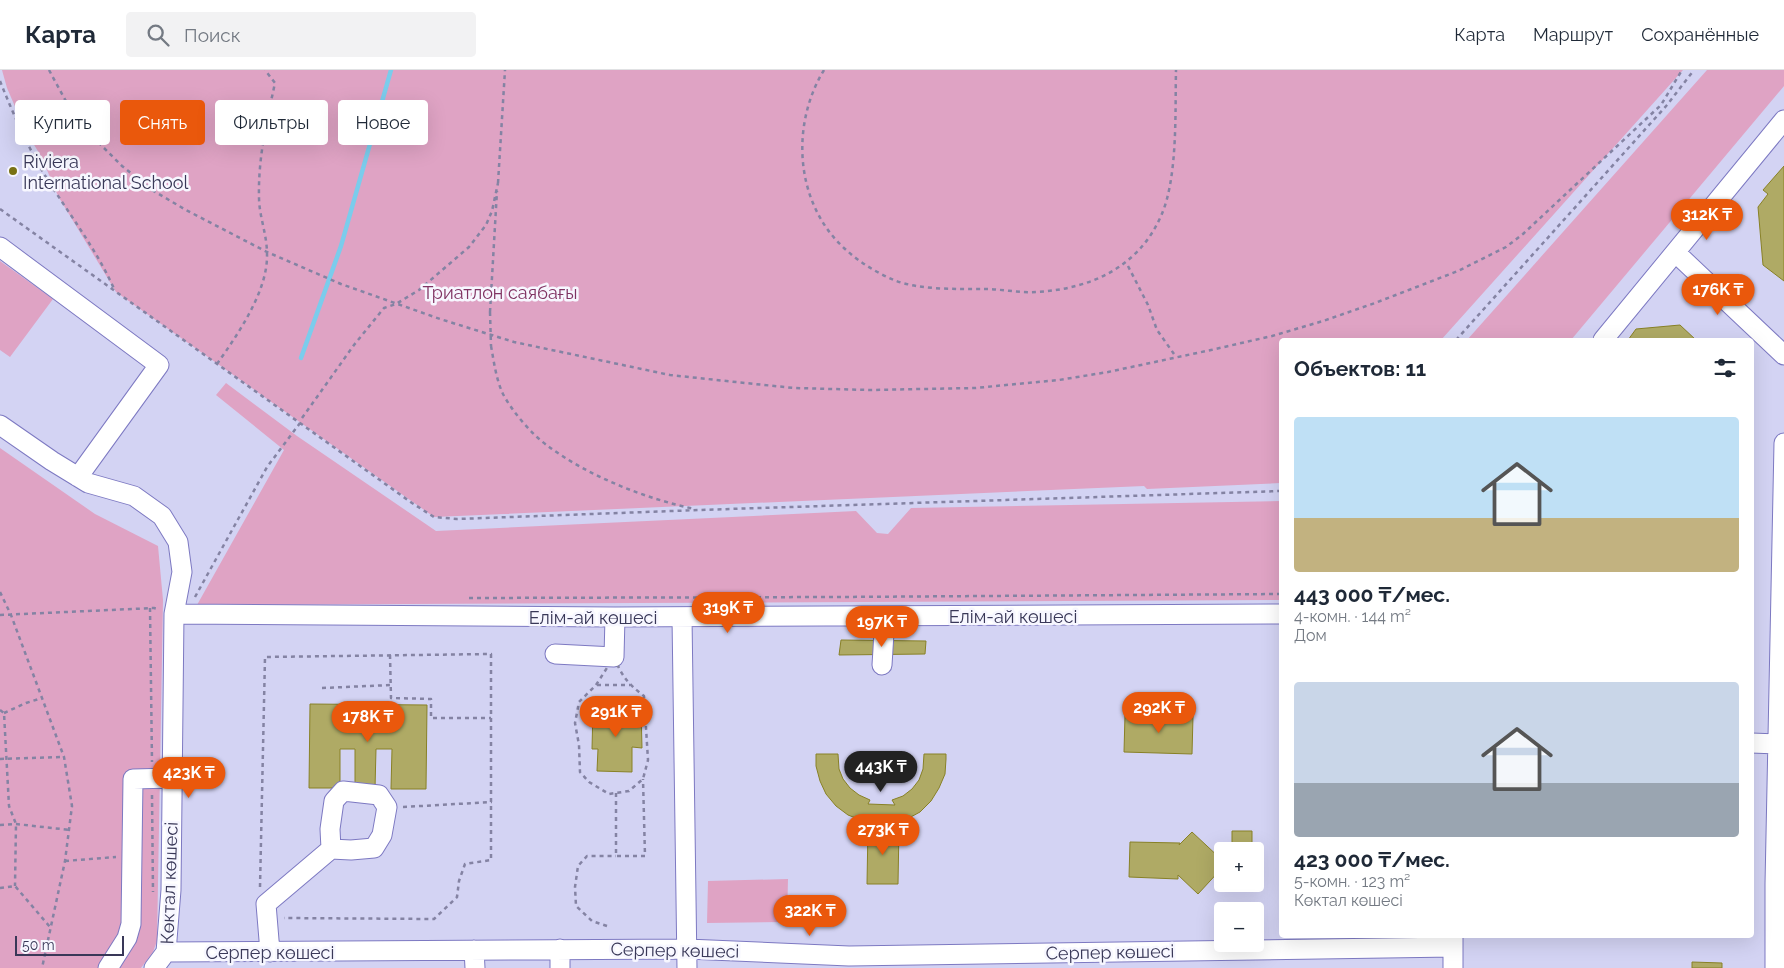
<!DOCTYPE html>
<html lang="ru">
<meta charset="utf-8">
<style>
:root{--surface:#fff;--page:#f2f2f3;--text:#1f2937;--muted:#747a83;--line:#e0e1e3;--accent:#ea580c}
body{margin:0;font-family:Raleway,sans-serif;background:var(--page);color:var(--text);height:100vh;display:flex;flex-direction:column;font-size:19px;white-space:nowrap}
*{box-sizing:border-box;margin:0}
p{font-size:16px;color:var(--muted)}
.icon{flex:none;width:28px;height:28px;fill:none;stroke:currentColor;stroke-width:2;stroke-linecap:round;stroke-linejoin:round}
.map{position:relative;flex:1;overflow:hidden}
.sheet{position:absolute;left:1279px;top:268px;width:475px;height:600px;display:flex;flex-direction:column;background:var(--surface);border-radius:5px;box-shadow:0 5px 20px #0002}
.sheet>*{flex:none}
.hud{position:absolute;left:15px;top:30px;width:475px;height:45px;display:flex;gap:10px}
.fabs{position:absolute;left:1214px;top:772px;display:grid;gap:10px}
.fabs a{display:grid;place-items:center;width:50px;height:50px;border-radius:5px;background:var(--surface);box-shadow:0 5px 20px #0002;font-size:25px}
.scale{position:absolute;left:15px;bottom:12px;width:109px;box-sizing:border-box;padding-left:5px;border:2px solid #393858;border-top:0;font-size:14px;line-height:18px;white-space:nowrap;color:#393858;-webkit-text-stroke:4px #f7f7ff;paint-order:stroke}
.price{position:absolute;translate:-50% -42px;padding:0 11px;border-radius:18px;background:var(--accent);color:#fff;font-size:16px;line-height:32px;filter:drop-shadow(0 1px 2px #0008)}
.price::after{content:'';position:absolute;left:50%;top:30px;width:15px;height:11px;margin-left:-8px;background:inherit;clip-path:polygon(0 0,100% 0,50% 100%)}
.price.current{background:#222;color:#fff}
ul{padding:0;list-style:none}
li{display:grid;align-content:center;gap:10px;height:265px;padding:0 15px}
li span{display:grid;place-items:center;height:155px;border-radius:5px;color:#555}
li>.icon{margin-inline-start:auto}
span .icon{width:90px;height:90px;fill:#fffc;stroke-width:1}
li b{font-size:21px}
h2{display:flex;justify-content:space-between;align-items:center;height:60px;padding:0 15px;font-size:21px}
.chip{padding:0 18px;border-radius:5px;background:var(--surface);box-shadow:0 5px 20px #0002;font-size:18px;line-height:45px}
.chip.current{background:var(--accent);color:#fff}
header{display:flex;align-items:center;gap:30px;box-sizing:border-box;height:70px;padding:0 25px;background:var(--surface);border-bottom:1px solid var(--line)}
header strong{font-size:24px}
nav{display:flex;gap:28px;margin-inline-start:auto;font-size:18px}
.search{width:350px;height:45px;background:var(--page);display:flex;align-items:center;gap:12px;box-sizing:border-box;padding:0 18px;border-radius:5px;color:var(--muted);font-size:19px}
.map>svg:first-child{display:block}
</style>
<header>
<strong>Карта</strong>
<div class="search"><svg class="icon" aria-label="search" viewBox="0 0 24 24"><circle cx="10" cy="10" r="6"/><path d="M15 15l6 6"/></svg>Поиск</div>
<nav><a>Карта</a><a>Маршрут</a><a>Сохранённые</a></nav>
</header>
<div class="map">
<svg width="1784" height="898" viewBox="0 0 1784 898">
<rect width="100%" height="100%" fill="#d3d3f3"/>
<!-- green -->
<path fill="#dfa3c4" d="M2,0H1683L1441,270H1281V413L1147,419L1144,416L434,447L116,222L58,126L41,86L26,62L7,18Z
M1707,0H1784V16L1571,270H1467Z
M0,191L53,229L10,287L0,280Z
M226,313L297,366L436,461L856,441L877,463L888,464L911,438L1281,431V530L197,535L284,380L216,325Z
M0,378L95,444L158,476L163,530L157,871L153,882L141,898H0Z
M788,809L787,852L707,853L708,811Z"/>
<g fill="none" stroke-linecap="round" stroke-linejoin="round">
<!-- stream -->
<path stroke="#7bccec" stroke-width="4.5" d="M301,288L341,176L391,0"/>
</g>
<!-- building -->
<path fill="#afaa65" stroke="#888126" d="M1784,96V211L1763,195L1758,137L1768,124L1763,120Z
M1680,255L1696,270H1628L1636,259Z
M841,570L926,571L925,584L839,585Z
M310,634L427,635L426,719H391L392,679H376L375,719L355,718V679H340V718H309Z
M593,638L641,639L642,678L632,677V702L597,701L598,679H592Z
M1125,645L1193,646L1192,684L1124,682Z
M816,684H838L839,699L843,709L850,718L859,725L870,730L868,734L895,735L892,730L903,726L912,719L919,710L923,699L924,684H946V689L945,704L939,718L931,731L920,742L907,749L898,752L899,756L876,759L865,757L866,752L848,745L836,736L826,724L820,711L816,696Z
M868,757H899L898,814H867Z
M1232,761H1252V781H1232Z
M1192,762L1222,790V798L1198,824L1178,805V809L1129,807L1130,772L1180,773L1179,775Z
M1692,892L1722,893V898H1692Z"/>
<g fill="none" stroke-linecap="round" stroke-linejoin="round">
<!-- minor casing -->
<g stroke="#7d79c2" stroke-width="21">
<path id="minor" d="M0,177L159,295L78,407
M1676,183L1784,285
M1603,270L1784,50
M0,355L52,391L88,413L134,426L162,446L178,472L182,502L174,544L171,820L166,882L154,898
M174,544L615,547L1281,544
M682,547L687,898
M555,584L614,587L615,547
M882,595L885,547
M1751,673L1778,674
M474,880L475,898
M166,882L687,879L849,886L1453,877
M270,882L266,834L331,779L351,780L374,778L382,765L387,737L379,725L343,721L334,731L330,759L331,779
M108,898L127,868L131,854L133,709L172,708
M560,898V879
M1453,898V865
M1775,898V814L1784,373"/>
</g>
<!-- path -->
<path stroke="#8483a3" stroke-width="2.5" stroke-dasharray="4 4" stroke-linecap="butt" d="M49,0L68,35L92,66L122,96L152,120L186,140L267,182L341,214L440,249L514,272L670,305L745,313L794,318L870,320L975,318L1059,310L1108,302L1211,280L1272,266L1323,251L1375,233L1458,201L1506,177L1523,164L1661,35L1682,0
M824,0C794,49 794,117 831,164C847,184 870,200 894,210C918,220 957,219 984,219C1001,219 1019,223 1036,222C1090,219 1138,198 1161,146C1178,108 1175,42 1176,0
M0,11C14,46 29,80 49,112C72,148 98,182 115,221
M498,113L505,0
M0,139L412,433L434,447L457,449L699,440L1281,421
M1128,196L1148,235L1157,260L1174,284
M490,242L497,121
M1456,270L1667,35L1694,0
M491,276C494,292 496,309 503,324C512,341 532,365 548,376C588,406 646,429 695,439
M217,294C238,264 268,221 267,184C267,164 259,146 259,127C258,88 267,50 275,13L265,0
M302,348L354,275L384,238L396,234L419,220L469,177L486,155L492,141L498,113
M0,522L11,545L64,687L72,736L65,791L42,898
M195,527L267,397L300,353
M469,528L838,527L1281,524
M150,538L152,692
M0,545L154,538L158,539
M390,585L391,628L431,629V648H491
M614,587C622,606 627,613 644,626L648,690L643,709L629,721L609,724L589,712L580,702L579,675L575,653L579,632L596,615Z
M597,615H630
M322,618L391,615
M0,640L4,643L9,736L16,754L15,816
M4,643L26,633L42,628
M0,689L63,687
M616,723V786H645L643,709
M152,725L153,822
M403,737L492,732
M0,755L16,754L70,760
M65,791L116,787
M260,817L265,587L491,584V790L465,794L459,811L457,827L434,849L284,848
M0,818L15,816L50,857
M607,856L592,851L576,836L575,817L578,796L587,786H616"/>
<!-- minor -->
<use href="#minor" stroke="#fff" stroke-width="19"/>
<!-- path-bridge -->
<path stroke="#8483a3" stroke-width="2.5" stroke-dasharray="4 4" stroke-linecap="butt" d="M490,242L491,276"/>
</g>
<!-- markers -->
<circle fill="#797214" stroke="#f7f7ff" stroke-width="2" cx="13" cy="101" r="5"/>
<g text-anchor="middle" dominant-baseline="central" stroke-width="5" stroke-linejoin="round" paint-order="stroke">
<!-- poi labels -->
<g font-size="18" fill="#393858" stroke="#f7f7ff" text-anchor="start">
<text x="23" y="91">Riviera<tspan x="23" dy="21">International School</tspan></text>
</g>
<!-- park labels -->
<g font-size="18" fill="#803363" stroke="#f7f7ff">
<text x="500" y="222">Триатлон саябағы</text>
</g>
<!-- street labels -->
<g font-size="18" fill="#393858" stroke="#f7f7ff">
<text x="1013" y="546">Елім-ай көшесі</text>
<text x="593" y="547">Елім-ай көшесі</text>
<text transform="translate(169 813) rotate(-88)">Көктал көшесі</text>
<text transform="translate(675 880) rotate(1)">Серпер көшесі</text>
<text x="270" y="882">Серпер көшесі</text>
<text transform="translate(1110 882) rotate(-1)">Серпер көшесі</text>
</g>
</g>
</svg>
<div class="fabs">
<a>+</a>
<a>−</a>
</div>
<div class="scale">50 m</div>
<b class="price" style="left:1707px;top:171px">312K ₸</b>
<b class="price" style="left:1718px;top:246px">176K ₸</b>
<b class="price" style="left:728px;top:564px">319K ₸</b>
<b class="price" style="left:882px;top:578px">197K ₸</b>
<b class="price" style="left:1159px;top:664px">292K ₸</b>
<b class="price" style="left:616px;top:668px">291K ₸</b>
<b class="price" style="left:368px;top:673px">178K ₸</b>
<b class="price current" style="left:881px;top:723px">443K ₸</b>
<b class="price" style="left:189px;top:729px">423K ₸</b>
<b class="price" style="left:883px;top:786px">273K ₸</b>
<b class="price" style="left:810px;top:867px">322K ₸</b>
<div class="hud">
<a class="chip">Купить</a>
<a class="chip current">Снять</a>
<a class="chip">Фильтры</a>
<a class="chip">Новое</a>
</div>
<section class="sheet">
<h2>Объектов: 11<svg class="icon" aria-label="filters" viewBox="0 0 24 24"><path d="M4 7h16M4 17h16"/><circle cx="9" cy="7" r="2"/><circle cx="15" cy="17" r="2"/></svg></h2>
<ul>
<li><span style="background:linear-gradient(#bfe0f5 65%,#c2b280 0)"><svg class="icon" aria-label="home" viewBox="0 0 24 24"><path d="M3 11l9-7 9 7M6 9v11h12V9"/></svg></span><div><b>443 000 ₸/мес.</b><p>4-комн. · 144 m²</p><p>Дом</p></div></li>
<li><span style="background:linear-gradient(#c9d6e8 65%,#9aa5b1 0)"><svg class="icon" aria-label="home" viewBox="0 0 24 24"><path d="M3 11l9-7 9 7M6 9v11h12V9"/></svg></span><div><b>423 000 ₸/мес.</b><p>5-комн. · 123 m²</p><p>Көктал көшесі</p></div></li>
</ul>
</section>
</div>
